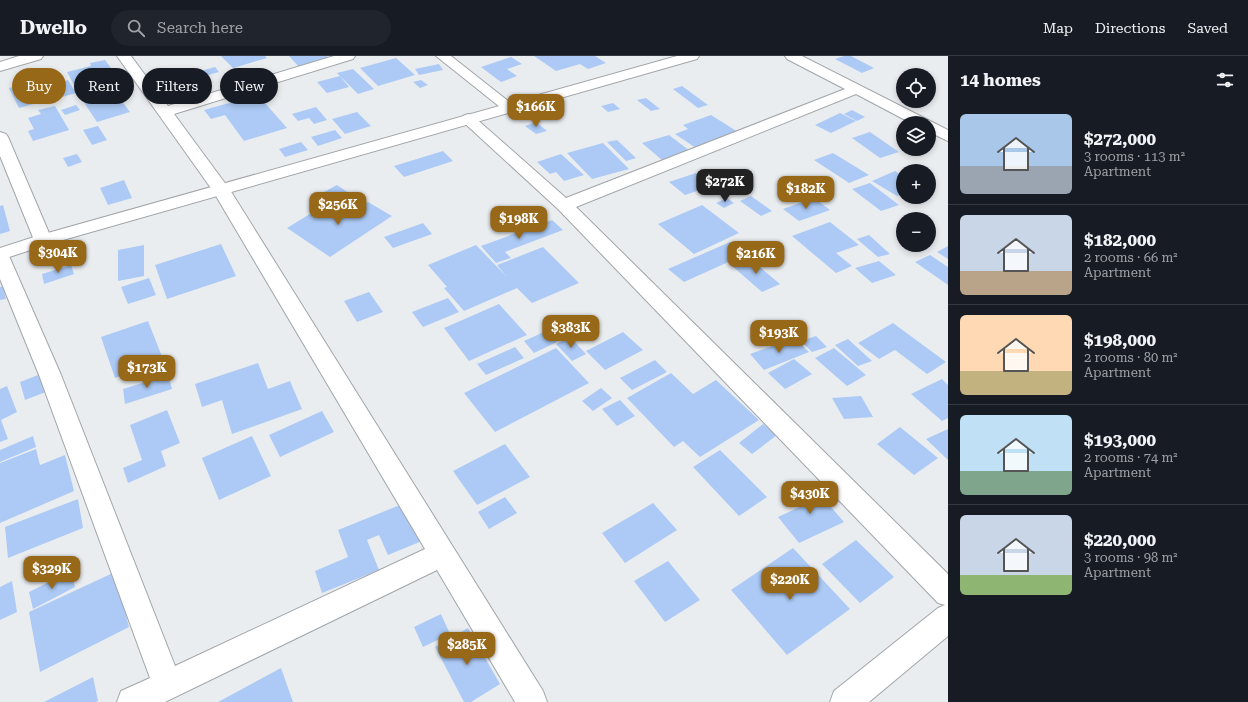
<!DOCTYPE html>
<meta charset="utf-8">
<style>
:root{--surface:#171b24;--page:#20242c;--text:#f1f3f6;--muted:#9ea1a6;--line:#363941;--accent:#986819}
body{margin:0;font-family:"Roboto Serif",serif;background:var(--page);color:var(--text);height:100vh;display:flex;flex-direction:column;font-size:15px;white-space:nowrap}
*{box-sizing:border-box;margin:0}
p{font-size:13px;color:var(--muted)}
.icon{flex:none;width:22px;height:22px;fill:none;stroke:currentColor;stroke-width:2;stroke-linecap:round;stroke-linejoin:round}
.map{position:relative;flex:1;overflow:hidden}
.panel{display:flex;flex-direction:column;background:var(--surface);width:300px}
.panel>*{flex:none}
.guide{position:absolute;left:12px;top:12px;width:380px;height:36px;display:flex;gap:8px}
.tools{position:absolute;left:896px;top:12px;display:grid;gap:8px}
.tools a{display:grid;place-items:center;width:40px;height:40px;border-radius:50%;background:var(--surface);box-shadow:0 2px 6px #0003;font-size:20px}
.price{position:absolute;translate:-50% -34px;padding:0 9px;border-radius:8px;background:var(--accent);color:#fff;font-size:13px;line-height:26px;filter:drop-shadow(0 1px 2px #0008)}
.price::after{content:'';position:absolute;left:50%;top:24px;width:12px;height:9px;margin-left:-6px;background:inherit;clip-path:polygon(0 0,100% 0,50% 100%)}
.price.current{background:#222;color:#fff}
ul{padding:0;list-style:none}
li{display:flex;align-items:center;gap:12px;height:100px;padding:0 12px}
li+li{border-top:1px solid var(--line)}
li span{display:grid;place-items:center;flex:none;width:112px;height:80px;border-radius:6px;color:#555}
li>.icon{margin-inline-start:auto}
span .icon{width:48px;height:48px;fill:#fffc;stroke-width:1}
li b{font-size:17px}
h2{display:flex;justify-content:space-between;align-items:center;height:48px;padding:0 12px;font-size:17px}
.pill{padding:0 14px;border-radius:18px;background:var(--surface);box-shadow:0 2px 6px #0003;font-size:14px;line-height:36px}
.pill.current{background:var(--accent);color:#fff}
header{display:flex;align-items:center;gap:24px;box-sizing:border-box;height:56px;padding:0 20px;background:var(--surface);border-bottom:1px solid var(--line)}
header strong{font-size:19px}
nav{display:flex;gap:22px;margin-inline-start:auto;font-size:14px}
.search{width:280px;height:36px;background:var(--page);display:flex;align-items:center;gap:10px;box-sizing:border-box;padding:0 14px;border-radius:22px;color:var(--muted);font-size:15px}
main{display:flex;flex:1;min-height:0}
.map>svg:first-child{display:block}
</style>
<header>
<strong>Dwello</strong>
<div class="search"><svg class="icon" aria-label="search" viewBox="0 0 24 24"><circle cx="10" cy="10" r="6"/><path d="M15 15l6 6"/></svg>Search here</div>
<nav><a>Map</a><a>Directions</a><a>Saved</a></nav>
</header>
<main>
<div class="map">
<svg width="948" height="646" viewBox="0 0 948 646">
<rect width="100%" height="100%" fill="#eaedf0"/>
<!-- building -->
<path fill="#accaf5" d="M221,0H265L267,2L233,12Z
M289,0H327L330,4L299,11Z
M534,0H595L606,7L588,13L580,8L556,15Z
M844,0H851L874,12L862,17L835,3Z
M511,1L522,8L507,13L517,20L501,26L481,11Z
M396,2L415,19L378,30L360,12Z
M105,4L111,12L102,15L109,26L77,35L67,16L91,10L90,7Z
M439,8L443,14L419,19L415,13Z
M215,11L219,16L198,22L193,17Z
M353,13L374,33L358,38L340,20L349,31L327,37L317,26L340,20L337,17Z
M40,24L51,43L19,52L9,32Z
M68,24L76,37L55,43L47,30Z
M421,24L428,29L420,32L413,26Z
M682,30L708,49L698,52L673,33Z
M115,36L130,56L97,66L83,45Z
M258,39L287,72L244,85L225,59L211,63L204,54Z
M646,42L660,53L651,55L637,44Z
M613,47L620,53L608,56L601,50Z
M76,49L80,54L65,59L61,54Z
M55,50L69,74L33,85L28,75L34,73L28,62L41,58L38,54Z
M316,51L327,64L314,68L309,62L298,65L292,58Z
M852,54L865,61L857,65L844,58Z
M357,56L371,70L345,78L332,63Z
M840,57L856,65L831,77L815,69Z
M711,59L738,76L696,92L675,78L688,73L683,69Z
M536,66L547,75L536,78L525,70Z
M98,70L107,84L92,89L83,74Z
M335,74L342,82L318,90L311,81Z
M870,76L899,96L880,102L852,82Z
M669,79L690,95L662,104L642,87Z
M617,84L636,102L626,105L607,86Z
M301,86L308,94L285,101L279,93Z
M603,87L629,113L592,123L567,97Z
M443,95L453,105L404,121L394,110Z
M833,97L869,119L849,127L814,104Z
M77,98L82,106L68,111L63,102Z
M561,98L584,119L564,125L556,116L550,118L537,106Z
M895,115L903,120V137L897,140L872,125Z
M696,117L712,130L685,139L669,126Z
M124,124L132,142L108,149L100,132Z
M870,127L899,149L881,155L852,133Z
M337,129L355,141L341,149L322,137Z
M751,140L772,155L761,160L740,145Z
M727,142L734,147L724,152L716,147Z
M814,142L830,154L799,165L783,153Z
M331,145L351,156L368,146L392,160L330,201L287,172Z
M3,149L10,175L0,178V150Z
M702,149L739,177L694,198L658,168Z
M552,164L563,174L505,196L511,202L496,207L481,190Z
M830,166L859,189L836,197L852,210L836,217L792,180Z
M423,167L432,178L393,192L384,181Z
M869,179L890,198L878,201L857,183Z
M730,186L746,198L684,226L668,213Z
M221,188L236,220L167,243L155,209Z
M144,189V220L118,225V194Z
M476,189L506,220L497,209L543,191L579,227L532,247L517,232L464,255L444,232L447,231L428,209Z
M948,190V203L937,196Z
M930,199L948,211V229L915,206Z
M749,202L780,228L762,236L731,209Z
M879,205L896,219L872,227L855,212Z
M71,209L74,218L44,228L42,218Z
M149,222L156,239L128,248L121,231Z
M3,230L6,243L0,244V231Z
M369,236L383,256L357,266L344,245Z
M448,242L459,256L423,271L412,256Z
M499,248L527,279L469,305L444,272Z
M148,265L163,303L115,322L101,281Z
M893,267L946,306L927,318L895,294L879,303L858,287Z
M546,275L557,286L534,297L524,285Z
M623,276L643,294L605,314L586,295Z
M816,280L827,291L812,296L801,285Z
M570,281L586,298L572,305L556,288Z
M795,282L809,296L764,314L750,298Z
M848,283L872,305L858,310L835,289Z
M515,291L524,302L486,319L477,308Z
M556,292L589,327L495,376L464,337Z
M834,292L866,319L847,330L815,302Z
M794,303L812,318L785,333L768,317Z
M655,304L667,316L632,334L620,322Z
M258,307L268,333L290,325L302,353L232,378L222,344L202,351L195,328Z
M46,316L51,334L25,344L20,326Z
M671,317L693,338L716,324L759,364L700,401L683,385L674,391L627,342Z
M168,319L172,333L125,348L123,333Z
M942,323L948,329V362L942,365L911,338Z
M7,330L17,356L1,364L8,383L0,386V333Z
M601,332L612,342L593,355L582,345Z
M861,340L873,361L844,363L832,342Z
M620,344L635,360L617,370L602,353Z
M167,354L180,387L161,395L166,410L128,427L123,412L142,404L130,369Z
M322,355L334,376L280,401L269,379Z
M763,368L777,379L752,398L739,387Z
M900,371L938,402L914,419L877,388Z
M948,373V404L926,383Z
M33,380L36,391L0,406V394Z
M252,380L271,420L219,444L202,402Z
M505,388L530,421L477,449L453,415Z
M36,393L40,409L65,399L74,435L0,467V407Z
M720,394L767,441L739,460L693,411Z
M810,427L844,466L799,487L778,461L804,449L792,435Z
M505,441L517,457L489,473L478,456Z
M78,443L83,472L8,502L5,471Z
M405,447L422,485L388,499L379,479L367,484L379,514L322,537L315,515L348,501L338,474Z
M653,447L677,474L625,507L602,477Z
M856,484L894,521L860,547L822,508Z
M793,492L850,553L787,599L731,534Z
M668,505L700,544L665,566L634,525Z
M71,515L75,531L33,553L29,536Z
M115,516L129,571L40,616L29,556Z
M12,525L17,556L0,564V531Z
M441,558L450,578L423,591L414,571Z
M468,572L500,628L471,646H464L435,591Z
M281,612L293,646H218Z
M93,621L98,645L96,646H44Z"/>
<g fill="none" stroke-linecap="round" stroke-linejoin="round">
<!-- street casing -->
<g stroke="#a2a5a9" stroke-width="2">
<path id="street" d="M19,0H43L41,3L0,15V6Z
M117,0H131L168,50L334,0H355L353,3L174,58L230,134L543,635L547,646H515L437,514L165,646H117L121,635L150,622L39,319L0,223V194L7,196L9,200L61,319L175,610L425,493L213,135Z
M436,0H451L517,52L515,55L510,56L505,55Z
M785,0H802L934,67L948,74V85L929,76V67H911L856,38L576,151L948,518V580L869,646H830L834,635L938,552L945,549L938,547L558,153L460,63L463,60L468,58L473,60L566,142L845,33L787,3Z
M0,76L6,78L8,81L52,184L49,188L43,190L37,188L34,184L0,100Z"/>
</g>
<!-- secondary casing -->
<g stroke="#a2a5a9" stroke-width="2">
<path id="secondary" d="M677,0H699L697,3L49,188L0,204V192L37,180Z"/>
</g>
<!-- street -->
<use href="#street" fill="#fff" fill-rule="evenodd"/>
<!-- secondary -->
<use href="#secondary" fill="#fff" fill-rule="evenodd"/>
</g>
</svg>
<div class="tools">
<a><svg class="icon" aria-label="locate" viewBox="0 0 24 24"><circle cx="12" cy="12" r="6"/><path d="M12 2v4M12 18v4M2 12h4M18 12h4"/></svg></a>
<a><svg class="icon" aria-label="layers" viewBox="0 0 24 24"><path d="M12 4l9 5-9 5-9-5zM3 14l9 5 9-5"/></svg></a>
<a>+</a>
<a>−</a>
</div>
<b class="price" style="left:536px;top:72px">$166K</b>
<b class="price current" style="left:725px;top:147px">$272K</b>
<b class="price" style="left:806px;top:154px">$182K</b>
<b class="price" style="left:338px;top:170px">$256K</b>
<b class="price" style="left:519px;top:184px">$198K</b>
<b class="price" style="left:58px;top:218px">$304K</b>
<b class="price" style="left:756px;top:219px">$216K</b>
<b class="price" style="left:571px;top:293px">$383K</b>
<b class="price" style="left:779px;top:298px">$193K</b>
<b class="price" style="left:147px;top:333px">$173K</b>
<b class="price" style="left:810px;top:459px">$430K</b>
<b class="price" style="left:52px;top:534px">$329K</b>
<b class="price" style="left:790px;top:545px">$220K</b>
<b class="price" style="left:467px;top:610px">$285K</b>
<div class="guide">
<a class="pill current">Buy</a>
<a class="pill">Rent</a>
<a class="pill">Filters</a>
<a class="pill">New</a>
</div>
</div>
<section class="panel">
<h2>14 homes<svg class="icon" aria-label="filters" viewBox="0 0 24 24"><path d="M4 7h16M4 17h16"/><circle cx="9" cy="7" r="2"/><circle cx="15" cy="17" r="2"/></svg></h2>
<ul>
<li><span style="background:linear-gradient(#a9c7e8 65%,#9aa5b1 0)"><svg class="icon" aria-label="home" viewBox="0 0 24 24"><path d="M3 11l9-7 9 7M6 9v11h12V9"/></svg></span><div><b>$272,000</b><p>3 rooms · 113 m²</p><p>Apartment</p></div></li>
<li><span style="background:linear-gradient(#c9d6e8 70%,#b9a48a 0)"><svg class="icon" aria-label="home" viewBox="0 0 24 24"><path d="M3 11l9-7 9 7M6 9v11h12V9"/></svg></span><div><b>$182,000</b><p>2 rooms · 66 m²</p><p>Apartment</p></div></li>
<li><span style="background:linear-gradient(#ffd9b3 70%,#c2b280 0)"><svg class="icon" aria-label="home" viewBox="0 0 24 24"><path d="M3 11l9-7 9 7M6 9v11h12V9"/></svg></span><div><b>$198,000</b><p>2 rooms · 80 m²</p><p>Apartment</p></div></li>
<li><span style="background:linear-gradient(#bfe0f5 70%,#7fa58c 0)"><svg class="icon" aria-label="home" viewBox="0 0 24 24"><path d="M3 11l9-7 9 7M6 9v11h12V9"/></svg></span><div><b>$193,000</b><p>2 rooms · 74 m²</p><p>Apartment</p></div></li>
<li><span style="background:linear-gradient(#c9d6e8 75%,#8fb573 0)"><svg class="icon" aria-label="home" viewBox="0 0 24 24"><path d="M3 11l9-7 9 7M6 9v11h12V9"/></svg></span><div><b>$220,000</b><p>3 rooms · 98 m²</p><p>Apartment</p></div></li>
</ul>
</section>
</main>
